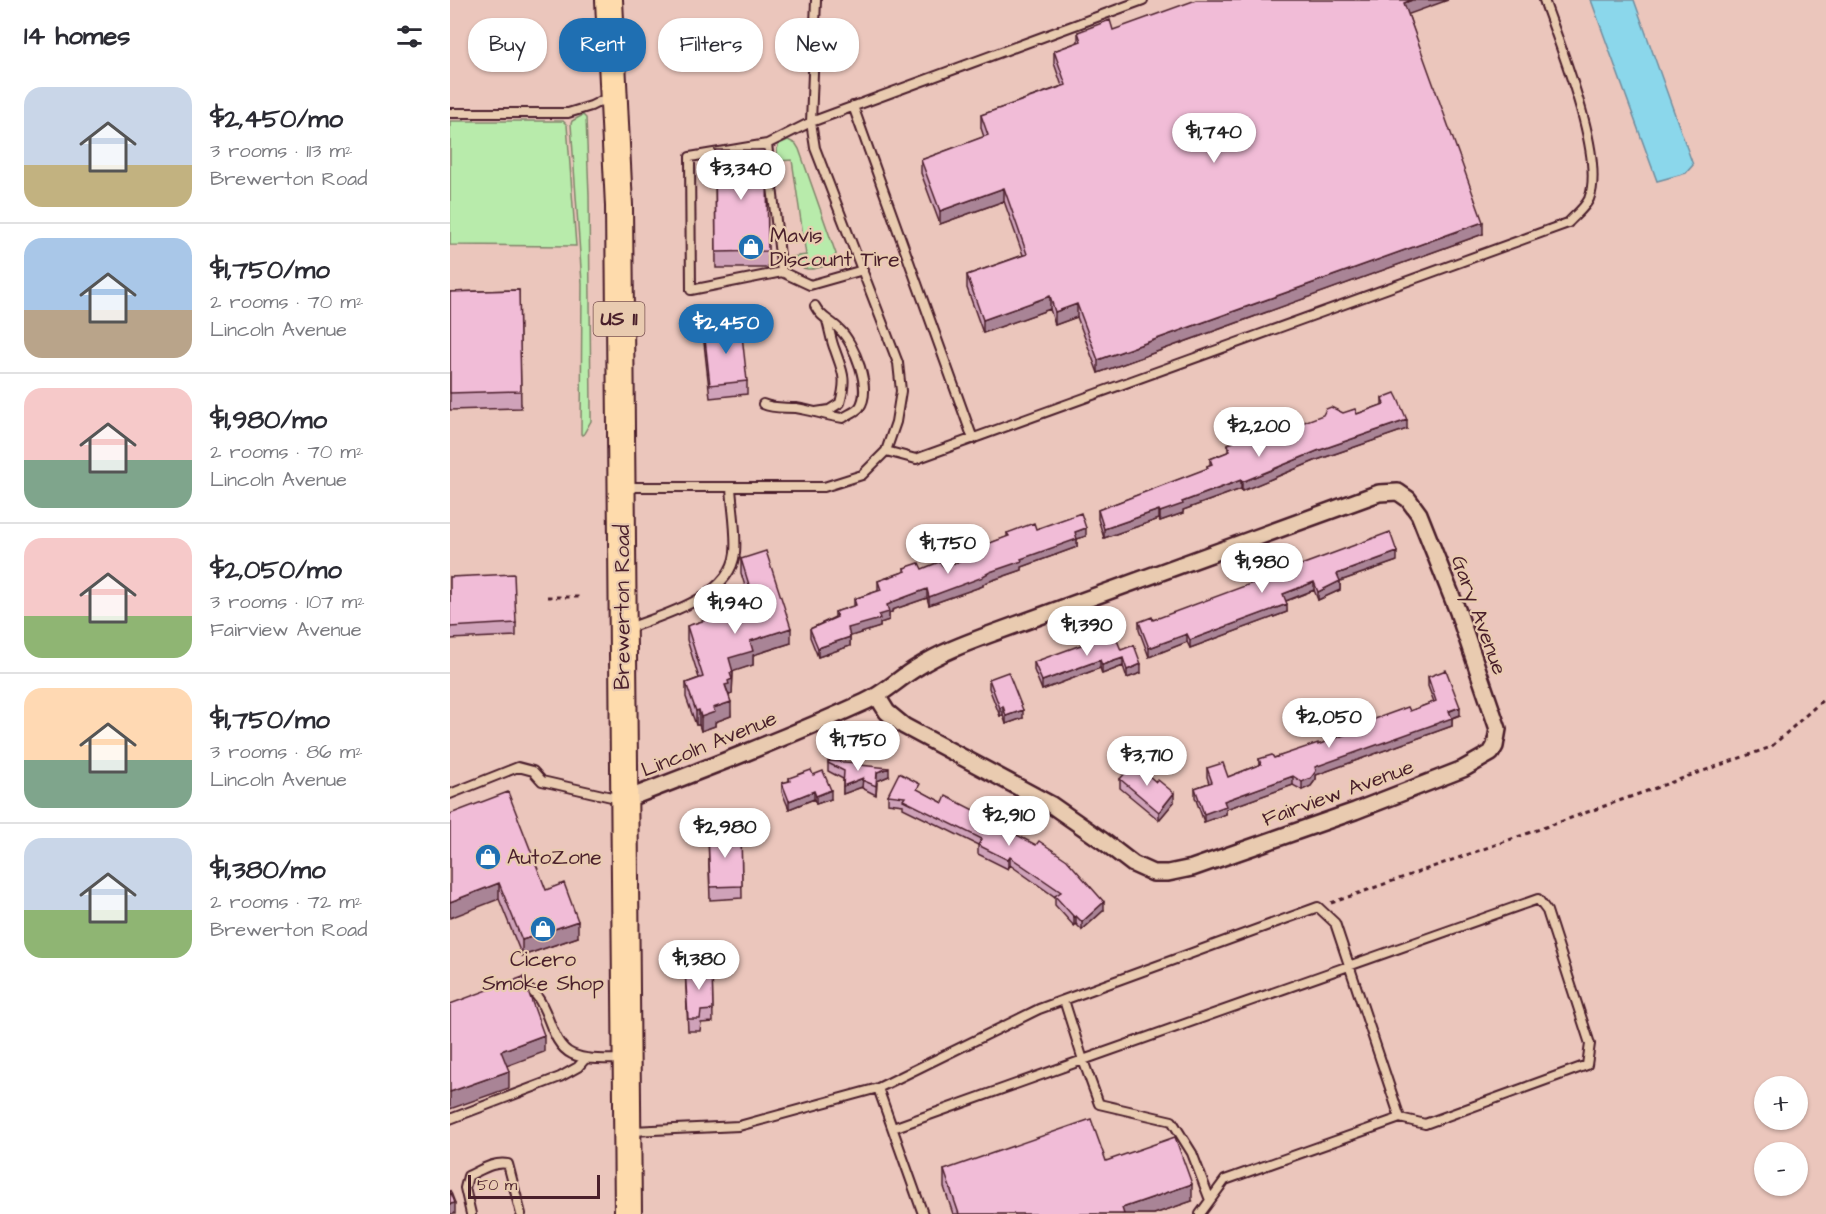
<!DOCTYPE html>
<meta charset="utf-8">
<style>
:root{--surface:#fff;--page:#f2f2f3;--text:#2b2b33;--muted:#7c7c81;--line:#e1e1e2;--accent:#1f6fb2}
body{margin:0;font-family:"Architects Daughter",sans-serif;background:var(--page);color:var(--text);height:100vh;display:flex;flex-direction:column;font-size:22px;white-space:nowrap}
*{box-sizing:border-box;margin:0}
p{font-size:20px;color:var(--muted)}
.icon{flex:none;width:33px;height:33px;fill:none;stroke:currentColor;stroke-width:2;stroke-linecap:round;stroke-linejoin:round}
.map{position:relative;flex:1;overflow:hidden}
.panel{display:flex;flex-direction:column;background:var(--surface);width:450px}
.panel>*{flex:none}
.top-card{position:absolute;left:18px;top:18px;width:570px;height:54px;display:flex;gap:12px}
.buttons{position:absolute;left:1304px;top:1076px;display:grid;gap:12px}
.buttons a{display:grid;place-items:center;width:54px;height:54px;border-radius:50%;background:var(--surface);box-shadow:0 2px 4px #0004;font-size:30px}
.scale{position:absolute;left:18px;bottom:15px;width:132px;box-sizing:border-box;padding-left:6px;border:3px solid #4a1f2b;border-top:0;font-size:16px;line-height:21px;white-space:nowrap;color:#4a1f2b;-webkit-text-stroke:4px #e9cbb0;paint-order:stroke}
.price{position:absolute;translate:-50% -51px;padding:0 14px;border-radius:21px;background:#fff;color:#222;font-size:20px;line-height:39px;filter:drop-shadow(0 2px 3px #0008)}
.price::after{content:'';position:absolute;left:50%;top:36px;width:18px;height:14px;margin-left:-9px;background:inherit;clip-path:polygon(0 0,100% 0,50% 100%)}
.price.active{background:var(--accent);color:#fff}
ul{padding:0;list-style:none}
li{display:flex;align-items:center;gap:18px;height:150px;padding:0 24px}
li+li{border-top:2px solid var(--line)}
li span{display:grid;place-items:center;flex:none;width:168px;height:120px;border-radius:18px;color:#555}
li>.icon{margin-inline-start:auto}
span .icon{width:72px;height:72px;fill:#fffc;stroke-width:1}
li b{font-size:26px}
h2{display:flex;justify-content:space-between;align-items:center;height:72px;padding:0 24px;font-size:26px}
.chip{padding:0 21px;border-radius:24px;background:var(--surface);box-shadow:0 2px 4px #0004;font-size:21px;line-height:54px}
.chip.active{background:var(--accent);color:#fff}
main{display:flex;flex:1;min-height:0}
.map>svg:first-child{display:block}
</style>
<main>
<section class="panel">
<h2>14 homes<svg class="icon" aria-label="filters" viewBox="0 0 24 24"><path d="M4 7h16M4 17h16"/><circle cx="9" cy="7" r="2"/><circle cx="15" cy="17" r="2"/></svg></h2>
<ul>
<li><span style="background:linear-gradient(#c9d6e8 65%,#c2b280 0)"><svg class="icon" aria-label="home" viewBox="0 0 24 24"><path d="M3 11l9-7 9 7M6 9v11h12V9"/></svg></span><div><b>$2,450/mo</b><p>3 rooms · 113 m²</p><p>Brewerton Road</p></div></li>
<li><span style="background:linear-gradient(#a9c7e8 60%,#b9a48a 0)"><svg class="icon" aria-label="home" viewBox="0 0 24 24"><path d="M3 11l9-7 9 7M6 9v11h12V9"/></svg></span><div><b>$1,750/mo</b><p>2 rooms · 70 m²</p><p>Lincoln Avenue</p></div></li>
<li><span style="background:linear-gradient(#f6c9c9 60%,#7fa58c 0)"><svg class="icon" aria-label="home" viewBox="0 0 24 24"><path d="M3 11l9-7 9 7M6 9v11h12V9"/></svg></span><div><b>$1,980/mo</b><p>2 rooms · 70 m²</p><p>Lincoln Avenue</p></div></li>
<li><span style="background:linear-gradient(#f6c9c9 65%,#8fb573 0)"><svg class="icon" aria-label="home" viewBox="0 0 24 24"><path d="M3 11l9-7 9 7M6 9v11h12V9"/></svg></span><div><b>$2,050/mo</b><p>3 rooms · 107 m²</p><p>Fairview Avenue</p></div></li>
<li><span style="background:linear-gradient(#ffd9b3 60%,#7fa58c 0)"><svg class="icon" aria-label="home" viewBox="0 0 24 24"><path d="M3 11l9-7 9 7M6 9v11h12V9"/></svg></span><div><b>$1,750/mo</b><p>3 rooms · 86 m²</p><p>Lincoln Avenue</p></div></li>
<li><span style="background:linear-gradient(#c9d6e8 60%,#8fb573 0)"><svg class="icon" aria-label="home" viewBox="0 0 24 24"><path d="M3 11l9-7 9 7M6 9v11h12V9"/></svg></span><div><b>$1,380/mo</b><p>2 rooms · 72 m²</p><p>Brewerton Road</p></div></li>
</ul>
</section>
<div class="map">
<svg width="1376" height="1214" viewBox="0 0 1376 1214">
<rect width="100%" height="100%" fill="#ebc6bc"/>
<filter id="ink" filterUnits="userSpaceOnUse"><feTurbulence type="fractalNoise" baseFrequency=".0167" numOctaves="2"/><feDisplacementMap in="SourceGraphic" scale="12" xChannelSelector="R" yChannelSelector="G"/><feConvolveMatrix kernelMatrix="1 2 1 2 8 2 1 2 1" color-interpolation-filters="sRGB"/></filter>
<g filter="url(#ink)">
<!-- green -->
<path fill="#b8ebab" stroke="#81856b" stroke-width="1.5" d="M133,115L136,118L139,195L141,410V421L133,435L131,434L132,283L121,124L122,121Z
M0,121H113L117,125L126,246L0,245Z
M338,140L346,144L349,149L386,254L381,264C364,269 354,275 341,257L356,255L342,160L328,161L327,149L329,144Z"/>
<!-- water -->
<path fill="#8bd7eb" stroke="#718d9e" stroke-width="1.5" d="M1141,0H1184L1243,165L1236,173L1207,181Z"/>
<g fill="none" stroke-linecap="round" stroke-linejoin="round">
<!-- lane casing -->
<g stroke="#4a1f2b" stroke-width="12">
<path id="lane" d="M403,106L523,439
M0,113H118L141,106L159,97
M317,144L332,272
M413,270L360,285L332,272L241,290L240,157L317,144L361,122L693,0
M313,404C324,409 334,407 346,408C361,410 377,416 393,418C397,415 405,412 409,408C423,390 404,342 389,329C380,320 371,318 365,306
M366,412L379,410L390,403C397,378 393,373 385,350C381,341 380,331 377,321
M436,451L466,459L1118,223C1124,216 1135,208 1139,199C1156,157 1109,44 1094,0
M175,487H374L412,475L436,451L446,422L451,391L448,363L365,148L361,122L366,0
M176,629C212,615 280,598 285,553C287,533 282,507 281,487
M0,794L68,767L83,771L92,781L170,799
M66,987C101,985 94,1041 122,1054C137,1061 156,1059 172,1059
M614,1000L633,1060L1088,899L1097,911L1140,1044L1137,1065L975,1124L950,1118
M428,1088L589,1009L868,907L885,923L950,1118L775,1180L750,1214
M0,1119L110,1077L128,1067L135,1059
M443,1128L633,1060L649,1104L722,1121L742,1153L760,1200
M182,1131L289,1126L428,1088L473,1214
M21,1214L15,1188L18,1176C31,1170 44,1161 58,1164L71,1214"/>
</g>
<!-- street casing -->
<g stroke="#4a1f2b" stroke-width="20">
<path id="street" d="M174,800C255,769 336,738 415,702C435,693 449,678 468,667C490,653 514,644 538,635L929,493L948,492L958,499L969,514L1008,612L1048,729L1045,746L1041,753L1013,769L905,811L742,868L718,873H703L683,864L653,841L600,804L454,726L437,712L427,696"/>
</g>
<!-- primary casing -->
<g stroke="#4a1f2b" stroke-width="30">
<path id="primary" d="M159,0L169,206L178,1214"/>
</g>
<!-- path -->
<path stroke="#4a1f2b" stroke-width="3" stroke-dasharray="4.5 4.5" stroke-linecap="butt" d="M97,597H129
M881,903L1321,747L1376,697"/>
<!-- lane -->
<use href="#lane" stroke="#e9cbb0" stroke-width="8"/>
<!-- street -->
<use href="#street" stroke="#e9cbb0" stroke-width="15"/>
<!-- primary -->
<use href="#primary" stroke="#fedbac" stroke-width="26"/>
</g>
<!-- wall -->
<path fill="#cfa2b9" stroke="#4a1f2b" stroke-width="1.5" d="M958,14L1033,234L648,373L627,317L605,325L600,309L533,333L517,288V275L573,255L554,201L490,224L471,173V160L534,137L531,128V115L612,86L604,63V51L628,42V32Z
M265,150L317,175L318,268H266Z
M69,290L71,408L0,410V292Z
M254,330L297,381V394L260,398L254,343Z
M932,398L957,429L867,460L792,491L791,489L733,510V513L710,521L709,519L654,538L648,519V510L757,469V466L760,465V459L778,452V444L825,433L893,413L907,414L932,405Z
M586,529L636,536L627,539V547L572,567V570L540,581L533,584V586L479,605L477,598L442,610V612L439,613V620L430,623V627L400,636V646L368,657L360,637V629L385,617V612L404,606V599L428,591V581L454,572V568L472,569L494,567L524,557V549L557,537V533Z
M291,559L341,643L303,655V665L283,671L282,694L279,695L281,716L265,722V726L251,731L249,725H246L236,697V683L249,678L237,640V626L301,606L291,573Z
M947,561L890,581V590L868,600L864,590L836,601L837,612L740,648L737,642L699,657L689,630V622L703,620Z
M0,577L66,623V636L0,639Z
M671,650L691,673L677,678L673,666L652,674L650,668L592,690L584,670V662Z
M978,677L1010,715L1002,718V726L866,775V779L861,786L852,790L843,785L776,809V814L754,822L745,797V788L759,783L757,777V768L778,777L809,765V759L824,758L868,745L900,733V728L960,711L984,702L978,686Z
M539,679L573,718L556,724L553,715L550,716L539,688Z
M378,763L410,765L439,776L427,781L426,795L412,788V787L393,794V779L378,771Z
M363,775L381,799L366,804L364,799L339,809L332,792V783L339,781V778Z
M670,779L724,802L709,820L670,788Z
M470,791L493,803L558,825L563,834L654,910L632,930L626,924L624,926L605,905V897L560,865L558,869L528,854V845L453,808V805L438,803V795Z
M0,814L96,890L128,937L72,956L49,899Z
M258,832H291L292,898L260,900Z
M235,967L262,968L263,1022L251,1023L250,1031H238Z
M656,1161L742,1201L704,1214H503L494,1187V1170Z"/>
<!-- shaded-wall -->
<path fill="#a98496" stroke="#4a1f2b" stroke-width="1.5" d="M962,0H998L954,16V3Z
M554,188V201L490,224V211Z
M1033,222V234L648,373V360Z
M600,296V309L533,333V320Z
M627,304V317L605,325V312Z
M957,420V429L867,460L792,491V482L867,451Z
M791,480V489L733,510V513L710,521V512L732,502Z
M709,510V519L654,538V529Z
M636,528V536L627,539V547L572,567V570L540,581L533,584V586L479,605V597L571,559L625,532Z
M947,552V561L887,582V574Z
M890,581V590L868,600V592Z
M864,582V590L833,602V594Z
M477,589V598L442,610V612L439,613V620L430,623V627L398,637V628L429,615L437,605L442,602Z
M837,604V612L740,648V640Z
M341,628V643L303,655V665L279,673V658L300,641Z
M737,634V642L699,657V648Z
M400,637V646L368,657V648Z
M673,658V666L652,674V665Z
M650,660V668L592,690V681Z
M691,664V673L677,678V670Z
M283,672L282,694L279,695L275,685L278,681L280,673Z
M281,702V716L265,722V726L251,731V717L263,708Z
M553,706V715L550,716V708Z
M1010,707V715L1002,718V726L866,775V779L861,786L852,790V782L865,767Z
M249,710V725H246V711Z
M573,710V718L556,724V716Z
M439,768V776L427,781L426,795L427,772Z
M843,776V785L776,809V814L754,822V814L774,801Z
M413,778L412,787L393,794V786Z
M381,790V799L366,804V796Z
M364,791V799L339,809V801Z
M724,793V802L709,820V812Z
M560,857V865L558,869V860Z
M49,883V899L0,918V902Z
M654,902V910L632,930V922Z
M626,916V924L624,926V917Z
M128,921V937L72,956V940Z
M94,1035V1052L51,1068V1051Z
M59,1071V1088L0,1109V1092Z
M742,1184V1201L704,1214H672V1208Z
M5,1203V1214H0V1204Z"/>
<!-- building -->
<path fill="#f1bcd7" stroke="#4a1f2b" stroke-width="1.5" d="M746,0H962L954,3L1033,222L648,360L627,304L605,312L600,296L533,320L517,275L577,254L554,188L490,211L471,160L538,135L531,115L616,85L604,51L631,41L628,32L660,20L663,30Z
M265,150H314L317,175L318,251L266,252Z
M69,290L71,391L0,393V292Z
M291,326L297,381L260,385L254,330Z
M945,393L948,399L957,420L867,451L792,482L791,480L732,502L733,504L710,512L709,510L654,529L648,510L758,468L757,466L762,464L760,459L780,451L778,444L823,428L825,433L873,415L876,409L881,407L893,413L905,409L907,414L934,404L932,398Z
M631,513L636,528L625,532L627,539L571,559L572,561L540,572L533,576V577L479,597L477,589L442,602V603L437,605L439,612L429,615L430,619L398,628L400,637L368,648L360,629L387,617L385,612L406,605L404,599L431,590L428,581L456,571L454,568L469,563L472,569L489,562L494,567L527,556L524,549L559,536L557,533L584,523L586,529Z
M940,532L947,552L887,574L890,581L868,592L864,582L833,594L837,604L740,640L737,634L699,648L689,622L702,617L703,620Z
M316,551L341,628L300,641L303,651L279,658L283,672L280,673L282,679L278,681L279,684L275,685L281,702L263,708L265,712L251,717L249,710L246,711L236,683L253,677L237,626L305,604L291,559Z
M64,574L66,623L0,627V577Z
M664,633L671,650L684,645L691,664L677,670L673,658L652,665L650,660L592,681L584,662Z
M996,670L1010,707L999,711L1002,718L865,767L866,771L861,778L852,782L843,776L774,801L776,806L754,814L745,788L762,782L757,768L773,763L778,777L811,764L809,759L822,755L824,758L868,743V745L902,732L900,728L947,711L958,707L960,711L986,701L978,677Z
M558,672L573,710L556,716L553,706L550,708L539,679Z
M378,761L410,763V765L439,768L427,772L426,786L412,780L413,778L393,786L394,771L378,763Z
M684,763L706,782L708,780L724,793L709,812L670,779Z
M361,770L363,775L373,771L381,790L366,796L364,791L339,801L332,783L340,781L339,778Z
M449,773L470,784L467,789L493,803L496,796L541,819L543,815L558,822L556,824L563,828L561,832L586,845L589,841L617,860L654,902L632,922L626,916L624,917L605,896L611,892L560,857L558,860L528,845L532,839L453,800L455,797L438,795Z
M58,792L96,890L114,883L128,921L72,940L49,883L0,902V814Z
M258,832H291L292,886L260,887Z
M235,967L262,968L263,1010L251,1011L250,1019H238Z
M73,977L94,1035L51,1051L59,1071L0,1092V1004Z
M641,1119L656,1161L725,1137L742,1184L672,1208L674,1214H509L494,1170Z
M0,1190L5,1203L0,1204Z"/>
</g>
<!-- icons -->
<defs>
<g id="shop-disc" transform="scale(1.35)"><circle r="9.5" fill="#1f6fb2" stroke="#e9cbb0"/><path d="M-5-2.5h2.3a2.7 3.5 0 0 1 5.4 0H5L5.5 6h-11ZM-1.5-2.5h3a1.5 2.3 0 0 0-3 0Z" fill="#fff"/></g>
</defs>
<g fill-rule="evenodd">
<use href="#shop-disc" x="301" y="247"/>
<use href="#shop-disc" x="38" y="857"/>
<use href="#shop-disc" x="93" y="929"/>
</g>
<g text-anchor="middle" dominant-baseline="central" stroke-width="4.5" stroke-linejoin="round" paint-order="stroke">
<!-- shield labels -->
<rect fill="#e9cbb0" stroke="#7a5353" stroke-width="1.5" x="143.5" y="302" width="51" height="34" rx="4.5"/>
<g font-size="20" font-weight="bold" fill="#4a1f2b">
<text x="169" y="319">US 11</text>
</g>
<!-- poi labels -->
<g font-size="21" fill="#4a1f2b" stroke="#e9cbb0" text-anchor="start">
<text x="320" y="235">Mavis<tspan x="320" dy="24">Discount Tire</tspan></text>
<text x="57" y="857">AutoZone</text>
<text x="93" y="959" text-anchor="middle">Cicero<tspan x="93" dy="24">Smoke Shop</tspan></text>
</g>
<!-- street labels -->
<g font-size="21" fill="#4a1f2b" stroke="#e9cbb0">
<text transform="translate(172 607) rotate(-90)">Brewerton Road</text>
<text transform="translate(1029 615) rotate(70)">Gary Avenue</text>
<text transform="translate(259 744) rotate(-22)">Lincoln Avenue</text>
<text transform="translate(888 793) rotate(-20)">Fairview Avenue</text>
</g>
</g>
</svg>
<div class="buttons">
<a>+</a>
<a>−</a>
</div>
<div class="scale">50 m</div>
<b class="price" style="left:764px;top:164px">$1,740</b>
<b class="price" style="left:291px;top:201px">$3,340</b>
<b class="price active" style="left:276px;top:355px">$2,450</b>
<b class="price" style="left:809px;top:458px">$2,200</b>
<b class="price" style="left:498px;top:575px">$1,750</b>
<b class="price" style="left:812px;top:594px">$1,980</b>
<b class="price" style="left:285px;top:635px">$1,940</b>
<b class="price" style="left:637px;top:657px">$1,390</b>
<b class="price" style="left:879px;top:749px">$2,050</b>
<b class="price" style="left:408px;top:772px">$1,750</b>
<b class="price" style="left:697px;top:787px">$3,710</b>
<b class="price" style="left:559px;top:847px">$2,910</b>
<b class="price" style="left:275px;top:859px">$2,980</b>
<b class="price" style="left:249px;top:991px">$1,380</b>
<div class="top-card">
<a class="chip">Buy</a>
<a class="chip active">Rent</a>
<a class="chip">Filters</a>
<a class="chip">New</a>
</div>
</div>
</main>
